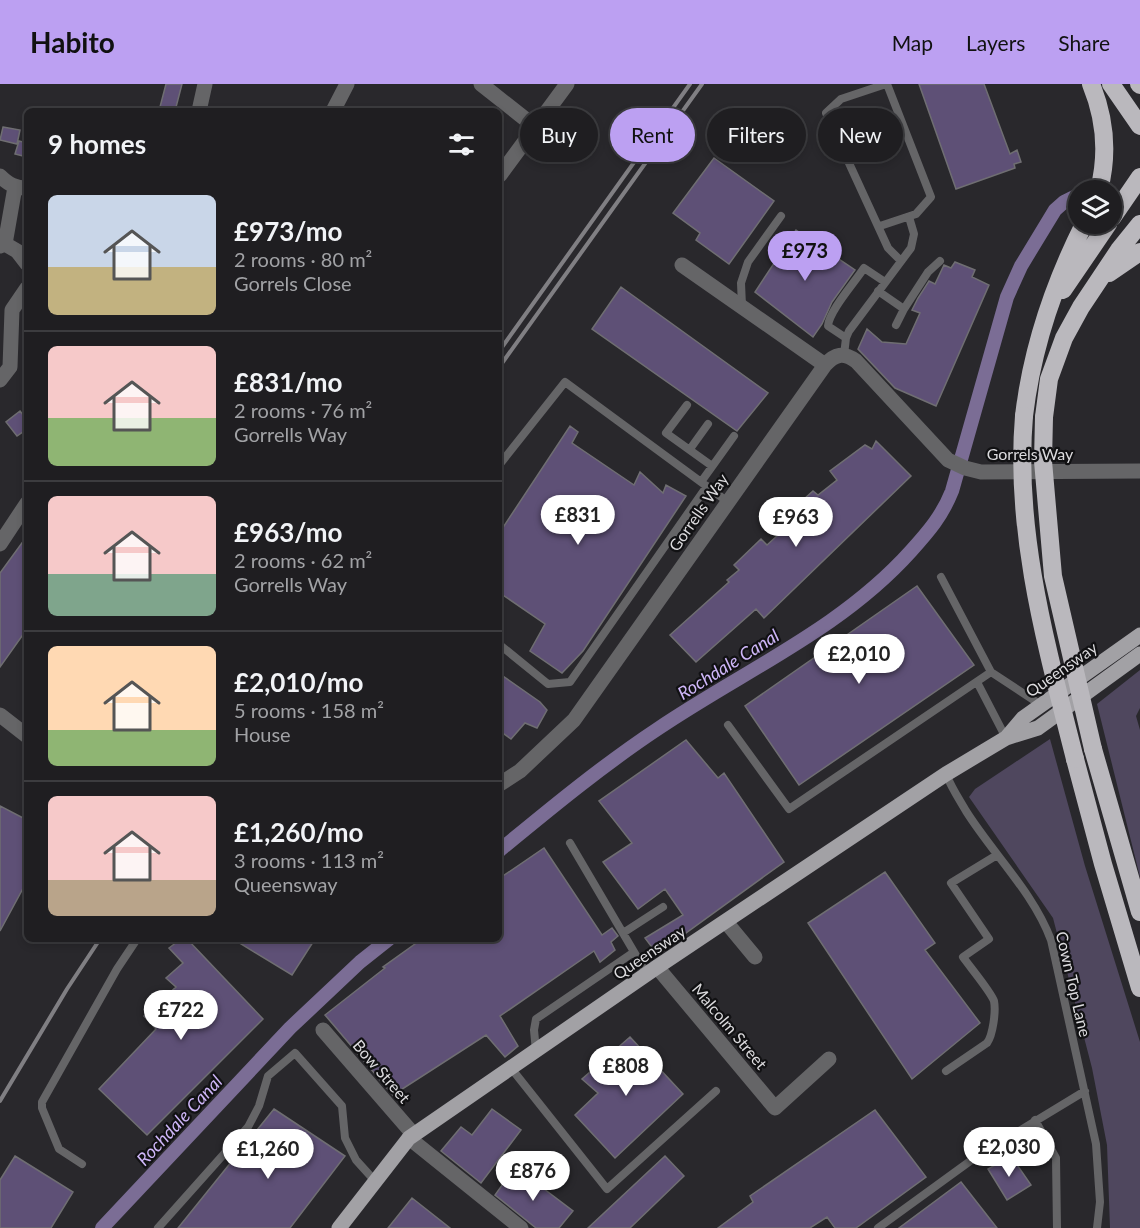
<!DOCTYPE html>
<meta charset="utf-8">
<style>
:root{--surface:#1f1e21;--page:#27272a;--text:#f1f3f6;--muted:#a1a2a5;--line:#3c3c3f;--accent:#bca0f2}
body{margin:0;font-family:Lato,sans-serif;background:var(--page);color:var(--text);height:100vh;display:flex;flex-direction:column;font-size:22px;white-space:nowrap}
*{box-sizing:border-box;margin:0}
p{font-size:20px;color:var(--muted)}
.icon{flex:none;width:33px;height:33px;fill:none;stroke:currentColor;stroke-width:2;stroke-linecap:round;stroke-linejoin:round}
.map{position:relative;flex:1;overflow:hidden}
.sheet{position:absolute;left:24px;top:24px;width:478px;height:834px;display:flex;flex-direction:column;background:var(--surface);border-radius:9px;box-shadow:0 3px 9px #0003,0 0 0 2px var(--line)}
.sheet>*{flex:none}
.banner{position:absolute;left:520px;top:24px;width:530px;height:54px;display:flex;gap:12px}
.tools{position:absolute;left:1068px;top:96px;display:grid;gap:12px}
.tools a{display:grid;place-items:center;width:54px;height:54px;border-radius:50%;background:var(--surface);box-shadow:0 3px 9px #0003,0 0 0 2px var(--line);font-size:30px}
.price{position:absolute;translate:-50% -51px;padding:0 14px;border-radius:21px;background:#fff;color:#222;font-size:20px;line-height:39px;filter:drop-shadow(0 2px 3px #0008)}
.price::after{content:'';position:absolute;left:50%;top:36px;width:18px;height:14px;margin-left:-9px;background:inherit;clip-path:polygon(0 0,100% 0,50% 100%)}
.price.on{background:var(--accent);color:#111}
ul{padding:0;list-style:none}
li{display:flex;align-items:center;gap:18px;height:150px;padding:0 24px}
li+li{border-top:2px solid var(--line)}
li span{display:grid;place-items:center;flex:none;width:168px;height:120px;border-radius:9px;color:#555}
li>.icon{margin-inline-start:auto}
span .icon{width:72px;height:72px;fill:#fffc;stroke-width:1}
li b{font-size:26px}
h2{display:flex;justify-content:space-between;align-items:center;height:72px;padding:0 24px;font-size:26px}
.tag{padding:0 21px;border-radius:27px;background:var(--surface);box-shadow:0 3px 9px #0003,0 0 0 2px var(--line);font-size:21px;line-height:54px}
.tag.on{background:var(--accent);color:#111}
header{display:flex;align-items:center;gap:36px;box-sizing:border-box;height:84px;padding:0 30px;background:var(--accent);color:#111}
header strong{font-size:28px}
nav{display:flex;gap:33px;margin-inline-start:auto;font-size:21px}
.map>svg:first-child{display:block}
</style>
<header>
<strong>Habito</strong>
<nav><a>Map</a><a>Layers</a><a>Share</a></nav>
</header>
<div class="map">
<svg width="1140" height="1144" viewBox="0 0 1140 1144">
<rect width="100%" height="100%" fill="#29282c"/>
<!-- green -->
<path fill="#4f475e" d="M1140,586V624L1136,632L1140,646V793L1097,620Z
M1050,655L1085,782L1140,958V1144H1110L1107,1061L1092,984L1053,834L969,713L975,705Z"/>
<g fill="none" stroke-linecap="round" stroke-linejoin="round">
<!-- canal -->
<path stroke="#7b6d95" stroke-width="14" d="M500,766C551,724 603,681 659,644C745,586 841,545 911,467C929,447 942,432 952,407L1007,213L1021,182L1055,126L1064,118L1076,112
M102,1144L290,944L360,878L389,855"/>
</g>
<!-- building -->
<path fill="#5e5076" stroke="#6f6e72" stroke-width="1.5" d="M166,0H182L175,27L160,23Z
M919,0H984L1010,70L1017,66L1021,78L1014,80L1015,84L956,105Z
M3,43L20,46L17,60L0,56Z
M19,57L27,59V73L15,70Z
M714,74L774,117L729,180L696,156L700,149L673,129Z
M796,146L855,186L832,218L822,240L813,253L755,208Z
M955,178L975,186L972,193L989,201L936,322L895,304L858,265L867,245L882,258L906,260L920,229L912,226L918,214L929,197L935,200L944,181L951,184Z
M621,203L768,309L737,347L592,245Z
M20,327L27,336V345L17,352L6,338Z
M570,342L578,348L572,359L634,401L640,388L663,409L666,401L686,412L583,567L562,589L530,567L545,540L500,509V448Z
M876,357L911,392L764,534L756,525L696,578L670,551L729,498L727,496L739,486L734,481L761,455L767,461L789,441L783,434L813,407L818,411L837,396L830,387L865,361L872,365Z
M27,452V545L0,583V489Z
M917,502L974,581L799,701L745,622Z
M500,590L540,618L547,626L537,644L525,639L511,655L500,647Z
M686,656L718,694L724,689L784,778L657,870L645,854L683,831L665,805L638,825L603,778L632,759L599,717Z
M0,722L27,736V797L0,847Z
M544,764L602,851L612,844L618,852L611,858L615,866L600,878L594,867L500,932L518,962L505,973L486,951L393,1011L325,931L385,884L383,883L422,855H500V794Z
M885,788L935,859L925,866L980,939L912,995L808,839Z
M181,855H187L263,935L147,1051L99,1005L156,945L144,932L176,903L166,894L183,879L169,864Z
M233,855H315L292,891Z
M630,953L683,1010L615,1074L575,1031L598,1009L582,995Z
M274,1025L345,1072L290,1144H178Z
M492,1025L521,1046L481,1099L441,1067L461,1043L472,1051Z
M875,1026L926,1093L856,1144H835L827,1133L810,1144H718L753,1118L750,1112Z
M15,1072L73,1108L51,1144H0V1096Z
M665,1072L684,1092L630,1144H588Z
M1011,1072L1031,1101L1007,1116L988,1085Z
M515,1083L573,1127L559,1144H536L495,1111Z
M961,1098L997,1144H899Z
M412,1114L450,1144H388Z"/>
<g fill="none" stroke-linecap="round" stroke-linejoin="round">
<!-- lane -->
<path stroke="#656567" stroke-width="8" d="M886,0L841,15L826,29L888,164L900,176
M880,142L916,130L931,113L887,0
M878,207L904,225L928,188L940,177
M742,222L741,199L748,178L781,132
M896,241L904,225
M846,254L828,242C829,227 855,198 864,184L885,198
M844,271L846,254L849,247L911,164L914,150L909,133
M687,321L666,349L712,382
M690,365L708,340
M500,380L565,298L701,398
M728,418L701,398L734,352
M941,493L991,588L1041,621
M500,561L548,600L570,598L707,402
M977,598L1006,654
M728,641L789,725L991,588
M946,690C951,703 959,715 966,727C993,770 1033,808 1051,856L1096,1060L1100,1118L1097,1144
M570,759L647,890
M623,849L663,823
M536,967L534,946L536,935L634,868
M511,984L607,1105L716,1007
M946,987L987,959C993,951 996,927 994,917C991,908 970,883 963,873L989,855L951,799L997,771
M1035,1036L1056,1074L1057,1144
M82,1080L59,1065L42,1024V1018L117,885L137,855
M158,1144L248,1043L259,1022L268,992L295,969L342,1022L345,1054L356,1076L375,1097
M878,1144L973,1075L1085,1007"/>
<!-- street -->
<path stroke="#656567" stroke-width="15" d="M481,0L534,42
M199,27L205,0
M333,27L347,0
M500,91L567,0
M0,92C8,100 15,104 27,104
M5,160L15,103
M0,162L5,160L17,167L27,180
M682,181L825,281
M0,296L10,283L12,226L27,204
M0,460L27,419
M0,631L27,652
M500,700L520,687L574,636L825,281C835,270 843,268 856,277L948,376L965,384L981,388L1140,387
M726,838L755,873
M657,883L775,1024L829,975
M323,946L414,1051
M409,1054L521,1144"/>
<!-- primary -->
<path stroke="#a2a1a5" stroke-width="15" d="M1006,654L1023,634L1140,551
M339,1144L409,1054L657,883L946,690L1006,654L1038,644L1140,570"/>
<!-- highway -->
<path stroke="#bab8bd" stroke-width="18" d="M1091,0C1105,34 1108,71 1099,106
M1111,0L1140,42
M1139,0L1140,1
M1112,134L1140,93
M1109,189L1140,168
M1063,206L1108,140
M1024,332C1032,264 1054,200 1084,140
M1044,333L1049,295L1064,254L1081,223L1119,166L1140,140
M1093,665L1140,828
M1075,675L1103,780L1140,904"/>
<!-- rail -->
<path stroke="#807f83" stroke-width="4" d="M500,266L690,0
M500,282L702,0
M0,1017L67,905L100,855"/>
<!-- highway-bridge -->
<path stroke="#bab8bd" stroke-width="18" d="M1024,332C1014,448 1047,564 1075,675
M1044,333L1043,377L1053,492L1093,665"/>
</g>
<g text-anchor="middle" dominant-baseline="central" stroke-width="4.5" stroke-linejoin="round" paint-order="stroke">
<!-- street labels -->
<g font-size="16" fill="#dcdbde" stroke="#111113">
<text x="1030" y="369">Gorrels Way</text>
<text transform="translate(698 428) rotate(-55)">Gorrells Way</text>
<text transform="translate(1061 585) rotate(-35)">Queensway</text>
<text transform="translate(649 868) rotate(-34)">Queensway</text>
<text transform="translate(1074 900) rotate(77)">Cown Top Lane</text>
<text transform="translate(730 942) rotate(50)">Malcolm Street</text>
<text transform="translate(382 987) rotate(49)">Bow Street</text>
</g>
<!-- water labels -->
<g font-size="18" font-style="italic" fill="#ceb6f8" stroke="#111113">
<text transform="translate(728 580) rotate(-32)">Rochdale Canal</text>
<text transform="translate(179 1036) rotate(-47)">Rochdale Canal</text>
</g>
</g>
</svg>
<div class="tools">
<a><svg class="icon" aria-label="layers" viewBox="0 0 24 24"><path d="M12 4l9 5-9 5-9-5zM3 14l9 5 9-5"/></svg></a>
</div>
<b class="price on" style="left:805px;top:198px">£973</b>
<b class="price" style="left:578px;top:462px">£831</b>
<b class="price" style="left:796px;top:464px">£963</b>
<b class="price" style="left:859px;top:601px">£2,010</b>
<b class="price" style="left:181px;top:957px">£722</b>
<b class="price" style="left:626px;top:1013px">£808</b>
<b class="price" style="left:1009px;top:1094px">£2,030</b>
<b class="price" style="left:268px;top:1096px">£1,260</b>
<b class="price" style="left:533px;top:1118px">£876</b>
<div class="banner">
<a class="tag">Buy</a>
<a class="tag on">Rent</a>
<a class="tag">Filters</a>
<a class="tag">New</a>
</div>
<section class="sheet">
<h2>9 homes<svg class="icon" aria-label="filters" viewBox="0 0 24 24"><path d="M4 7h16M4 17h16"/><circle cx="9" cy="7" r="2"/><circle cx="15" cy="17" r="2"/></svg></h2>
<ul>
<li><span style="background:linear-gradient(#c9d6e8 60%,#c2b280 0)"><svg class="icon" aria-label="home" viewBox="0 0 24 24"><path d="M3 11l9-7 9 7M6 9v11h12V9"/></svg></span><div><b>£973/mo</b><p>2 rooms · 80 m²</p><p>Gorrels Close</p></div></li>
<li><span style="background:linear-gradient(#f6c9c9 60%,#8fb573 0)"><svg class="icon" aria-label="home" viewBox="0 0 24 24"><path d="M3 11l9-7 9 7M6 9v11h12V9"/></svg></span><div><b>£831/mo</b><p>2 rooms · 76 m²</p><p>Gorrells Way</p></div></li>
<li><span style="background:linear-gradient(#f6c9c9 65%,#7fa58c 0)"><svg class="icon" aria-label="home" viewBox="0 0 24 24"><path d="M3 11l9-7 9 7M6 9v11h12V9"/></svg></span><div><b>£963/mo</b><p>2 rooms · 62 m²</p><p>Gorrells Way</p></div></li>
<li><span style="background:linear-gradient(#ffd9b3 70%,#8fb573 0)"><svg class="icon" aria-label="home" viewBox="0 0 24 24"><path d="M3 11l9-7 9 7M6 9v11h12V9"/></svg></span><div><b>£2,010/mo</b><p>5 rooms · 158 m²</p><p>House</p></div></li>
<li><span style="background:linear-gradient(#f6c9c9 70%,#b9a48a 0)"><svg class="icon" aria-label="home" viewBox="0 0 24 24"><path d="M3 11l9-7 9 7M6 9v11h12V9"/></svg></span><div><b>£1,260/mo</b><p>3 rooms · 113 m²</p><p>Queensway</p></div></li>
</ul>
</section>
</div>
